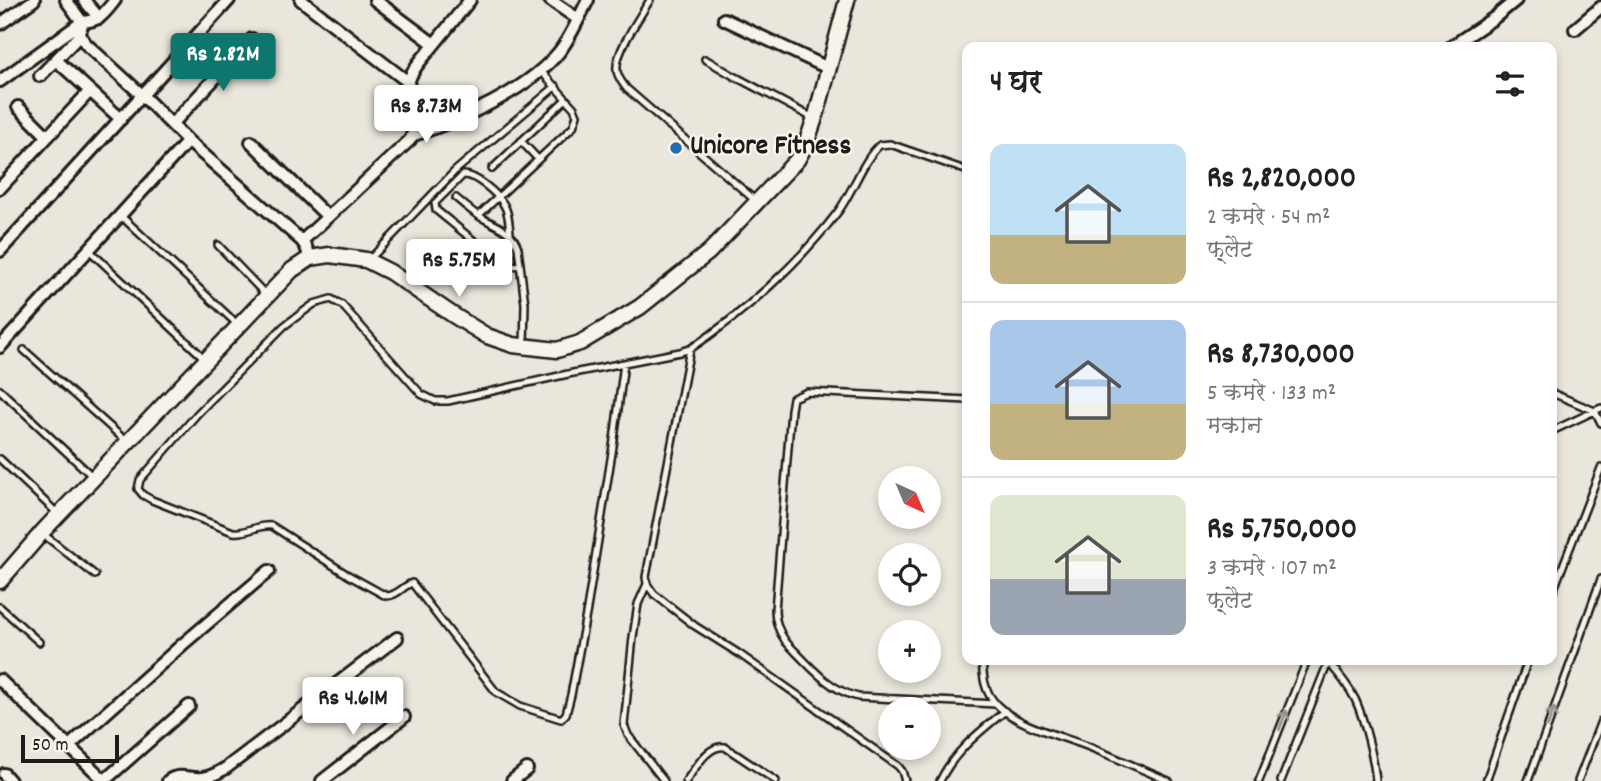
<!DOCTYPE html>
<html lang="hi">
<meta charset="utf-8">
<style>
:root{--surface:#fff;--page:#f2f2f2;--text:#222;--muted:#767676;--line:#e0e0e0;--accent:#0f766e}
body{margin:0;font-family:Dekko,"Playpen Sans Deva",sans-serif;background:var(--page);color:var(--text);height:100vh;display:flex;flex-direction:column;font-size:26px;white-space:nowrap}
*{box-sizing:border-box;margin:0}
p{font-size:23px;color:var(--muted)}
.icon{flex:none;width:38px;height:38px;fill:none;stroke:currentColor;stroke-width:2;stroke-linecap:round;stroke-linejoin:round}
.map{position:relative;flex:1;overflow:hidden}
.details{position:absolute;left:962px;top:42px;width:595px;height:623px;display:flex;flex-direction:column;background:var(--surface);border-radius:14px;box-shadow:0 4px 10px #0003}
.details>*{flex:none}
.needle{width:46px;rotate:136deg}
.controls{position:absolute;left:878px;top:466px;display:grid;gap:14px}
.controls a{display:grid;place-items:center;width:63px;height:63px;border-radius:50%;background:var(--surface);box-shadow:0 4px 10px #0003;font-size:35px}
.scale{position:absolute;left:21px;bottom:18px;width:98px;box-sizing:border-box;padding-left:7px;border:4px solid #1c1c1c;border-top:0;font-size:19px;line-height:24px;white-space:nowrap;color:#1c1c1c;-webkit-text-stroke:5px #f7f3e8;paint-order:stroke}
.price{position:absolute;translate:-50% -60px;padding:0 16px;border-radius:7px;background:#fff;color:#222;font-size:23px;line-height:46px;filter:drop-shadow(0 2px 4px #0008)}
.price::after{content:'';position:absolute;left:50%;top:42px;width:21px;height:16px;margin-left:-10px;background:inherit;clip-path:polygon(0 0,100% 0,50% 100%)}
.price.on{background:var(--accent);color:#fff}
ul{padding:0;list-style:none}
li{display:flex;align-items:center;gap:21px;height:175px;padding:0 28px}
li+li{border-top:2px solid var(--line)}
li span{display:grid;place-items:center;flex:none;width:196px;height:140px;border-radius:14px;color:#555}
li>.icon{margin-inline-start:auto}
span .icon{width:84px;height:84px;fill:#fffc;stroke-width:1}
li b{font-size:30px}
h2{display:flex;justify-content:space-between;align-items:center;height:84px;padding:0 28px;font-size:30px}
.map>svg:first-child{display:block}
</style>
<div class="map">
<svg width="1601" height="781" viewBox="0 0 1601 781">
<rect width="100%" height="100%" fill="#eae6dc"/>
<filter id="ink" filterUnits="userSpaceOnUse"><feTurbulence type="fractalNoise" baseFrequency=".0143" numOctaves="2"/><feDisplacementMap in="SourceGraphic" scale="14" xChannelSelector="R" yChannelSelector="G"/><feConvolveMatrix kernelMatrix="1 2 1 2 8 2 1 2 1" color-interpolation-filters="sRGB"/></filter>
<g filter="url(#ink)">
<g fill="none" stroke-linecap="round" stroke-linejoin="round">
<!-- service casing -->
<g stroke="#1c1c1c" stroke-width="10">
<path id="service" d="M650,0C641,15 614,54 617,70C617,77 623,84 627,89L757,202
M705,59L732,75L813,118
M521,141L538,159
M492,169L566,99
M456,198C463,204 471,211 479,216C495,226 512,229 518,248L525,304L524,346
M479,215L573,127L577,115L574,108L540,70
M121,216L237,324
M510,233C509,224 509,213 504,205C498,194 475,174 463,175L435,203L436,210L500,262L507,265L520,266
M218,245L265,294
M89,250L204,358
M370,259L455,171L556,86
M690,349L646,577L647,584L654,594L695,626L738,653L898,766L902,771L905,781
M24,350L126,441
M624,363L614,440L587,609L571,695L566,714L561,719L520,706L496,692L412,583C403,586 397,596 386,596L348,575L272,526C258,524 247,534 233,532L152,500L143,495L138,489L140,480L197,414L284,326L314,304L331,299L342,305L421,394L435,401H448L568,374L680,352L690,349C743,314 798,264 837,213C852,194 863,159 880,145L890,144L968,171
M0,390L92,476
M1552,393L1595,411L1601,423
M968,400L807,392L793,398L791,410L775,610C775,622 779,632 786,642C807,663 828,690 858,697L996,704
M1552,431L1601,408
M0,459L57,513
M43,534L95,575
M647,584L638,604L633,637L624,725L628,735L664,781
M1552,594L1601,468
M0,607L39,642
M982,660C983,677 984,692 997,705C1017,725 1057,735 1084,745C1113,756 1140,769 1169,781
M1328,662C1338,673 1348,685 1355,699C1364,718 1374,759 1376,781
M686,781C695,769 708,744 725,747L776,781
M940,781C955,750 980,732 1005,711
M1259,781L1307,660
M1281,781L1329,660
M1486,781L1528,660
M1528,781L1601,579
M1578,781L1601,721"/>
</g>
<!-- minor casing -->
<g stroke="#1c1c1c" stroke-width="16">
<path id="minor" d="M84,0L99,18
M301,0L408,82
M375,0L434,44
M550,0L578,19
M724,19L828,68
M0,24L34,0
M1575,29L1601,7
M80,35L86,44L142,95L188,141L302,241L306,247L310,258
M1451,47L1494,18L1516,0
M56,60L121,119
M40,76L80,35L82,22L66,0
M0,81L82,22C100,21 104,14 115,0
M18,107L47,136
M172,124L252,39
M414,135C461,120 527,91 559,52C571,37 579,17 588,0
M251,142L328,217
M0,188L90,91
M302,241L410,140C421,122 401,102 408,83C412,69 423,58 432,47C445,31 457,16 470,0
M0,251L229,0
M0,347L188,141
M0,680L105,781
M68,747L183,644L269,571
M4,774L10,781
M105,780L189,706
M168,781C180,772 190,780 203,778C212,777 219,772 226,768L397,638
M322,781L404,717
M512,781L527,769"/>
</g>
<!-- tertiary casing -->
<g stroke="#1c1c1c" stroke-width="19">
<path id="tertiary" d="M0,581L45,529L292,270L310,258L330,255L366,260L390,272L453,315L487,336L513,345L557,350L580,343L640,307L709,252L797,160L806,144L817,112L847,0"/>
</g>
<!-- service -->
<use href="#service" stroke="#f7f3e8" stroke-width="5"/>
<!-- minor -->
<use href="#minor" stroke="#f7f3e8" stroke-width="10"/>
<!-- tertiary -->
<use href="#tertiary" stroke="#f7f3e8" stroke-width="14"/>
</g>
<!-- one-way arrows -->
<defs><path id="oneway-shaft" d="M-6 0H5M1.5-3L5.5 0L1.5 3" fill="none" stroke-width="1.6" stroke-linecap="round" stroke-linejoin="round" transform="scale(1.75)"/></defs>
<g stroke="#94928c">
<use href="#oneway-shaft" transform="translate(1551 717) rotate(-70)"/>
<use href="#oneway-shaft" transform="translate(1283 720) rotate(-69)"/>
</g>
</g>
<!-- markers -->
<circle fill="#1f6fb2" stroke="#f7f3e8" stroke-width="2.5" cx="676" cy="148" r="7"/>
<g text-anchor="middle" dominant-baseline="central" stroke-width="5" stroke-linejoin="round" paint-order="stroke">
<!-- poi labels -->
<g font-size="28" font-weight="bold" fill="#1c1c1c" stroke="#f7f3e8" text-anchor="start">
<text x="690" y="148">Unicore Fitness</text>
</g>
</g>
</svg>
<div class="controls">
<a><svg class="needle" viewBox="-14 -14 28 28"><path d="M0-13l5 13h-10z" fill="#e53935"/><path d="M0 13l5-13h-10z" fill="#767676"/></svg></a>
<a><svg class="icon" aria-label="locate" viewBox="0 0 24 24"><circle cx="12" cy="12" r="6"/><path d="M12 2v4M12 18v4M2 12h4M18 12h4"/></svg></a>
<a>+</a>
<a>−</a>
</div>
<div class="scale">50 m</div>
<b class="price on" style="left:223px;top:93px">Rs 2.82M</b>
<b class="price" style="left:426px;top:145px">Rs 8.73M</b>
<b class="price" style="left:459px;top:299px">Rs 5.75M</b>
<b class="price" style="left:353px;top:737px">Rs 4.61M</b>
<section class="details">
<h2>4 घर<svg class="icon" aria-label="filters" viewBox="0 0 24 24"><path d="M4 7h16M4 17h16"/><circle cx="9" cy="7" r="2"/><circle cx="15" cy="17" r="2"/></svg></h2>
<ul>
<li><span style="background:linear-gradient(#bfe0f5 65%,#c2b280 0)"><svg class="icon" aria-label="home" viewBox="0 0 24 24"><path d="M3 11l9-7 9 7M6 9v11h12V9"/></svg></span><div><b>Rs 2,820,000</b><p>2 कमरे · 54 m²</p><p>फ़्लैट</p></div></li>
<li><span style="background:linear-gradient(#a9c7e8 60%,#c2b280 0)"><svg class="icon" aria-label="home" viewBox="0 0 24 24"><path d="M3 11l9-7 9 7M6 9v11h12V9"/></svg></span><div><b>Rs 8,730,000</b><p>5 कमरे · 133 m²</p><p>मकान</p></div></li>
<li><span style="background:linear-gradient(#dfe7d0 60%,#9aa5b1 0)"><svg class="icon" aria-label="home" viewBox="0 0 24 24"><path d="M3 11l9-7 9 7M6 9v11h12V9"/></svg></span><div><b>Rs 5,750,000</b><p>3 कमरे · 107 m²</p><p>फ़्लैट</p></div></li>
</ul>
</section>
</div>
